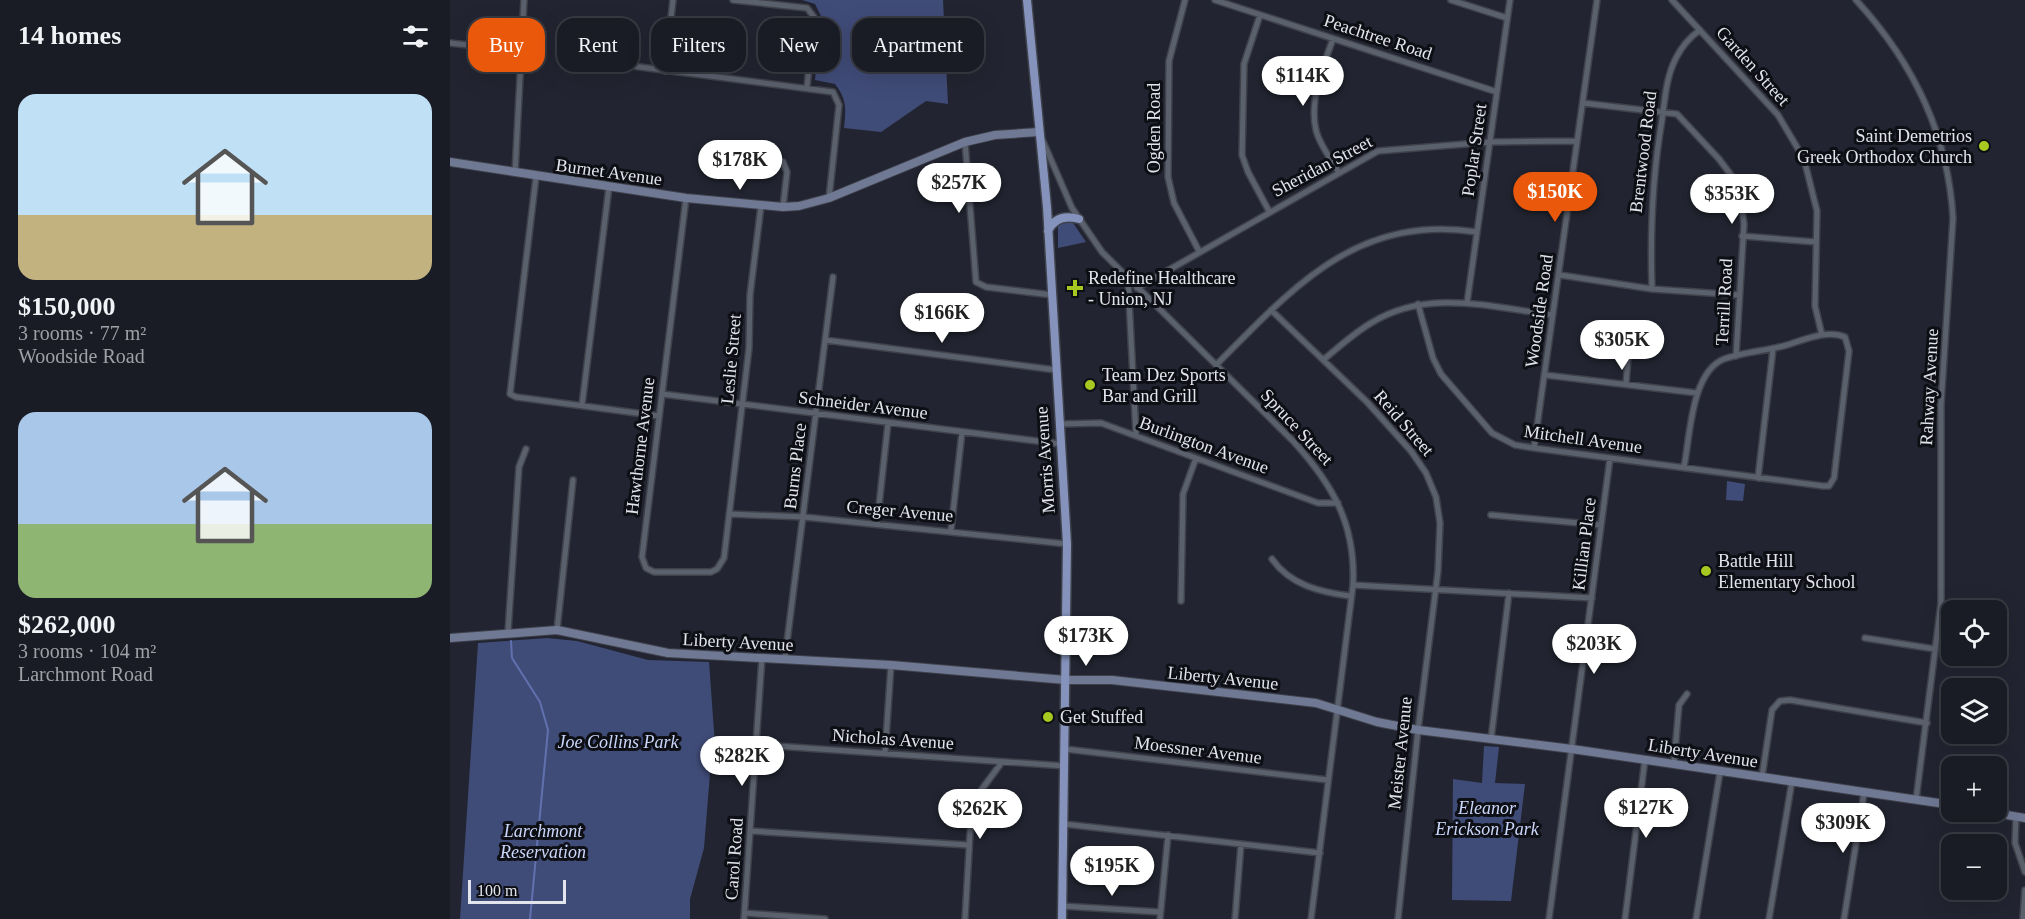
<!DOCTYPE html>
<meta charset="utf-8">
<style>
:root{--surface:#1a1c25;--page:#23252d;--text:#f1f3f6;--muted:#9fa1a7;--line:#383a42;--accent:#ea580c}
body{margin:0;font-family:Georgia,serif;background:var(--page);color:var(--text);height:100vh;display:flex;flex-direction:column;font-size:22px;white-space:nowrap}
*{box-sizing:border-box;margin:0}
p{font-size:20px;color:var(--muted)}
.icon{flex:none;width:33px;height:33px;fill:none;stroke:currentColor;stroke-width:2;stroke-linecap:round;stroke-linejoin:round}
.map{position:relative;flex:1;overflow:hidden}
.side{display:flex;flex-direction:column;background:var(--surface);width:450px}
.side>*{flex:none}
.hud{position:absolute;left:18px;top:18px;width:570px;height:54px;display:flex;gap:12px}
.fabs{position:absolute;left:1491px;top:600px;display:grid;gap:12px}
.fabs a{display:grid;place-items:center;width:66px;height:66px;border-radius:12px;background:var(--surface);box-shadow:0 6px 24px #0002,0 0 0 2px var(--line);font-size:30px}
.scale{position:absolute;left:18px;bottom:15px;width:98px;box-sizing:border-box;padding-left:6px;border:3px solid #e3e5ed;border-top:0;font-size:16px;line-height:21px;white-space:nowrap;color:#e3e5ed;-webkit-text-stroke:4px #0d0f14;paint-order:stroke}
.price{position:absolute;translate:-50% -51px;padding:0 14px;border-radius:21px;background:#fff;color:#222;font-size:20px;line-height:39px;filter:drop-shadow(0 2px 3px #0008)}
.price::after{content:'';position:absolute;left:50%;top:36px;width:18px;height:14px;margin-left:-9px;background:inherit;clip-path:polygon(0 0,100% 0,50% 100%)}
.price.selected{background:var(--accent);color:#fff}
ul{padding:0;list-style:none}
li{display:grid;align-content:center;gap:12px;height:318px;padding:0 18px}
li span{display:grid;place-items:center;height:186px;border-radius:18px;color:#555}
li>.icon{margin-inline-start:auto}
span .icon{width:108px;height:108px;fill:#fffc;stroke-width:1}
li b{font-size:26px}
h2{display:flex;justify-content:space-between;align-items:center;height:72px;padding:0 18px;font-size:26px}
.pill{padding:0 21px;border-radius:18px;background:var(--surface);box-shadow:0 6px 24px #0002,0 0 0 2px var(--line);font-size:21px;line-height:54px}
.pill.selected{background:var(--accent);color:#fff}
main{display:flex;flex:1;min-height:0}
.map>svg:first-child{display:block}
</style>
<main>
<section class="side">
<h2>14 homes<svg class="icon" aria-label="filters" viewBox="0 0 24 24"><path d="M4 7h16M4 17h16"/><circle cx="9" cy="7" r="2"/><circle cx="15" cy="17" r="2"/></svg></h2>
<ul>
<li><span style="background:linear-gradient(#bfe0f5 65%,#c2b280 0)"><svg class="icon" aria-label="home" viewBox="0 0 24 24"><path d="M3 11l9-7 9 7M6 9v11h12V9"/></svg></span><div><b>$150,000</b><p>3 rooms · 77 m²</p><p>Woodside Road</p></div></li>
<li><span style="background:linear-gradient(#a9c7e8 60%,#8fb573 0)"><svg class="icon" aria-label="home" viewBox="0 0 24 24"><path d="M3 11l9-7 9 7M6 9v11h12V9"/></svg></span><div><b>$262,000</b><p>3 rooms · 104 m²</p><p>Larchmont Road</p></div></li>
</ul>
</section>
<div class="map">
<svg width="1575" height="919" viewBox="0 0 1575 919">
<rect width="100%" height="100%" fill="#222531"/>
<!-- green -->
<path fill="#404c78" d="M352,0H493L498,104L476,101L431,132L394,128C396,110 397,99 385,84L365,80L371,16L365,4Z
M621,220L636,242L608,248V225Z
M1277,481L1295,484L1293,501L1276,500Z
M97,638L127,641L198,660L259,662L265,745L261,761L254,848L240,899V919H10L28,643Z
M1034,746L1049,747L1045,783L1075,784L1061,901L1002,900L1003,779L1032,783Z"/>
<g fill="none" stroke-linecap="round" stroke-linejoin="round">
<!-- stream -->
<path stroke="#6171af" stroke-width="2" d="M61,641L62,658L90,702L98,730L80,919"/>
<!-- street casing -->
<g stroke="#3f424b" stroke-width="8">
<path id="street" d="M283,0L357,8L364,17L357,87
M735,0L719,61L718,177L724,203L749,251
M765,0L1047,92
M1001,0L1057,18
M1222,0L1328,115L1354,159L1367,211L1365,306L1372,335
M1406,0C1463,62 1498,133 1503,218L1491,405V603L1466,800
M810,15L794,64L792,155L798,172L819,211
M883,39C873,66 859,101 866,130C869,144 881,159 888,171
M0,43L70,51
M128,59L383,92L389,105L379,198
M215,71L223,0
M1133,103L1227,114L1269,159L1281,175L1291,202L1294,224L1286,356
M592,139L622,208L652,252L844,442C883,485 906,525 903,585L861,919
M515,142L526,282L536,287L602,295
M292,156L333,162L337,172L333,207
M65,173L74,0
M86,177L60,394L66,397L209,416
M236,198L192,557L196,568L204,572H261L267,569L274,558L299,348L300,295L311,206
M1292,236L1366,242
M1110,275L1202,289L1289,295
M678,280L686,435
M687,288L928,151L1040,142L1127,141
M1202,289C1200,230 1202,178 1212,120C1215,99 1216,77 1226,58C1232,46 1240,37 1250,30
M1017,303L1060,0
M968,304L983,358L991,374L1042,433L1065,445L1084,448L1373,486H1379L1384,478L1399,351L1395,337C1377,329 1354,340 1337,345C1316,351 1293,352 1274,359C1241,372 1240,437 1234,467
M821,310L917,402L961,451L976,473L986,497L990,523L988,571L968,730L948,919
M375,340L606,370
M873,360C889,347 904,333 921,323C977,288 1041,307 1102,315
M766,365C844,287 906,214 1027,232
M1095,375L1247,393
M1176,383L1180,335
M212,394L611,444
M132,405L159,187
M610,424L651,423L868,503H888
M1084,448L1147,0
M1308,478L1323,349
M279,514L354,517L617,544
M1041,515L1151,525
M427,524L438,423
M501,530L512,432
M822,559C840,585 870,592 900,596
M903,585L1142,598
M731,601L733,494L746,458
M107,630L123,480
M58,632L69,467L76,449
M1415,638L1485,649
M335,658L383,277
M1041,739L1059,593
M268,742L615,766
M615,749L878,780
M435,753L441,665
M1224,763L1229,705L1237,694
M1312,777L1322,710L1330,701L1340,700L1477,723
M1566,816L1565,843L1575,872
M614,824L870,853
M301,831L518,845
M612,906L710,912
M295,913L375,919
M294,919L312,657
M515,919L521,817L532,789L552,762
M710,919L718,835
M785,919L791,844
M1099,919L1160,458
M1175,919L1195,759
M1246,919L1270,772
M1319,919L1342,781
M1394,919L1414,793
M1573,919L1575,890"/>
</g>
<!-- secondary casing -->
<g stroke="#3f424b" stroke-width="10">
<path id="secondary" d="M0,162L236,198L333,207L349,206L379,198L515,142L545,135L589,132
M0,638L107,630L218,653L441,665L616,680H662L866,703L927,722L968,730L1122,749L1502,805
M1539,812L1575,818"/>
</g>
<!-- primary casing -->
<g stroke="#3f424b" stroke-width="11">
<path id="primary" d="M577,0L597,207L617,544L612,919
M598,231C604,218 615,215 629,219"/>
</g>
<!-- street -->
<use href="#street" stroke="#5b606d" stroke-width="5"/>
<!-- secondary -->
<use href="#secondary" stroke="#707994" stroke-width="8"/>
<!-- primary -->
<use href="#primary" stroke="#8592bc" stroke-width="8"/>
</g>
<!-- markers -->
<g fill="#a6c821" stroke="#0d0f14" stroke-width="2">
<circle cx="1534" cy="146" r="6"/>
<path d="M622 279h6v6h6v6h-6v6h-6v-6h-6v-6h6z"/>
<circle cx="640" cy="385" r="6"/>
<circle cx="1256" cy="571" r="6"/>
<circle cx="598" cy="717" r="6"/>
</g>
<g text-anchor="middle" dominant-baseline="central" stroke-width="6" stroke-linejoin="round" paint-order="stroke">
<!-- street labels -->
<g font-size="18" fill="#e3e5ed" stroke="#0d0f14">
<text transform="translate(928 37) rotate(18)">Peachtree Road</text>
<text transform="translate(1303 66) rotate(48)">Garden Street</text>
<text transform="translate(704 128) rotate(-90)">Ogden Road</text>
<text transform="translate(1024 150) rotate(-82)">Poplar Street</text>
<text transform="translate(1193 152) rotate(-83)">Brentwood Road</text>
<text transform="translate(872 166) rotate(-28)">Sheridan Street</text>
<text transform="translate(159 172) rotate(8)">Burnet Avenue</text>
<text transform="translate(1274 302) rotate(-87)">Terrill Road</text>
<text transform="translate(1089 311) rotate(-82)">Woodside Road</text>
<text transform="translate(281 359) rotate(-85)">Leslie Street</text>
<text transform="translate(1479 387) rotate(-87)">Rahway Avenue</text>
<text transform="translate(413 405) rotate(7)">Schneider Avenue</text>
<text transform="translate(954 423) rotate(49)">Reid Street</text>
<text transform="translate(847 427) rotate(47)">Spruce Street</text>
<text transform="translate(1133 439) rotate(8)">Mitchell Avenue</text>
<text transform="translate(754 445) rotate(20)">Burlington Avenue</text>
<text transform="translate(190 446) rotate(-83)">Hawthorne Avenue</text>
<text transform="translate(595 460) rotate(-94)">Morris Avenue</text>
<text transform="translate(345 466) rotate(-83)">Burns Place</text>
<text transform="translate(450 511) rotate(5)">Creger Avenue</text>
<text transform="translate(1134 544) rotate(-83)">Killian Place</text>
<text transform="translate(288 642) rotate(3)">Liberty Avenue</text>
<text transform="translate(773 678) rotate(6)">Liberty Avenue</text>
<text transform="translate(443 739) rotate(4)">Nicholas Avenue</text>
<text transform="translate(748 750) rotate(7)">Moessner Avenue</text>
<text transform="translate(950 753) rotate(-84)">Meister Avenue</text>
<text transform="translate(1253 753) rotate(9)">Liberty Avenue</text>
<text transform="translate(284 859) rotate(-86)">Carol Road</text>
</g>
<!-- poi labels -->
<g font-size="18" fill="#e3e5ed" stroke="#0d0f14" text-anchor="start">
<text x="1522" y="136" text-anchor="end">Saint Demetrios<tspan x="1522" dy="21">Greek Orthodox Church</tspan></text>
<text x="638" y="278">Redefine Healthcare<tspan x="638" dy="21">- Union, NJ</tspan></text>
<text x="652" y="375">Team Dez Sports<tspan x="652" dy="21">Bar and Grill</tspan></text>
<text x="1268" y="561">Battle Hill<tspan x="1268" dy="21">Elementary School</tspan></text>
<text x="610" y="717">Get Stuffed</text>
</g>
<!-- park labels -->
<g font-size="18" font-style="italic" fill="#cad6fa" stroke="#0d0f14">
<text x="168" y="742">Joe Collins Park</text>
<text x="1037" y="808">Eleanor<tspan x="1037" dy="21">Erickson Park</tspan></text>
<text x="93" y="831">Larchmont<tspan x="93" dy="21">Reservation</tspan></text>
</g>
</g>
</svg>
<div class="fabs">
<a><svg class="icon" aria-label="locate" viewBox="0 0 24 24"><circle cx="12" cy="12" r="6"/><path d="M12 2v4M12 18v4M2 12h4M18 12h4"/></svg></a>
<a><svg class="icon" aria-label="layers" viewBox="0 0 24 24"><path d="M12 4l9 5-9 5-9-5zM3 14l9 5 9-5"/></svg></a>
<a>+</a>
<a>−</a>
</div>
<div class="scale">100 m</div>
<b class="price" style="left:853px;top:107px">$114K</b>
<b class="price" style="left:290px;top:191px">$178K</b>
<b class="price" style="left:509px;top:214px">$257K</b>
<b class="price selected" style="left:1105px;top:223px">$150K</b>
<b class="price" style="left:1282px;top:225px">$353K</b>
<b class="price" style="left:492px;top:344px">$166K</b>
<b class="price" style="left:1172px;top:371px">$305K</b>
<b class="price" style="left:636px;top:667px">$173K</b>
<b class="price" style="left:1144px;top:675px">$203K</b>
<b class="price" style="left:292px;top:787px">$282K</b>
<b class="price" style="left:1196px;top:839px">$127K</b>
<b class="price" style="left:530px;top:840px">$262K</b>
<b class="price" style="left:1393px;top:854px">$309K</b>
<b class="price" style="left:662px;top:897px">$195K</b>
<div class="hud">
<a class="pill selected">Buy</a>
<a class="pill">Rent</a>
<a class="pill">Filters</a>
<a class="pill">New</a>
<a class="pill">Apartment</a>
</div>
</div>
</main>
